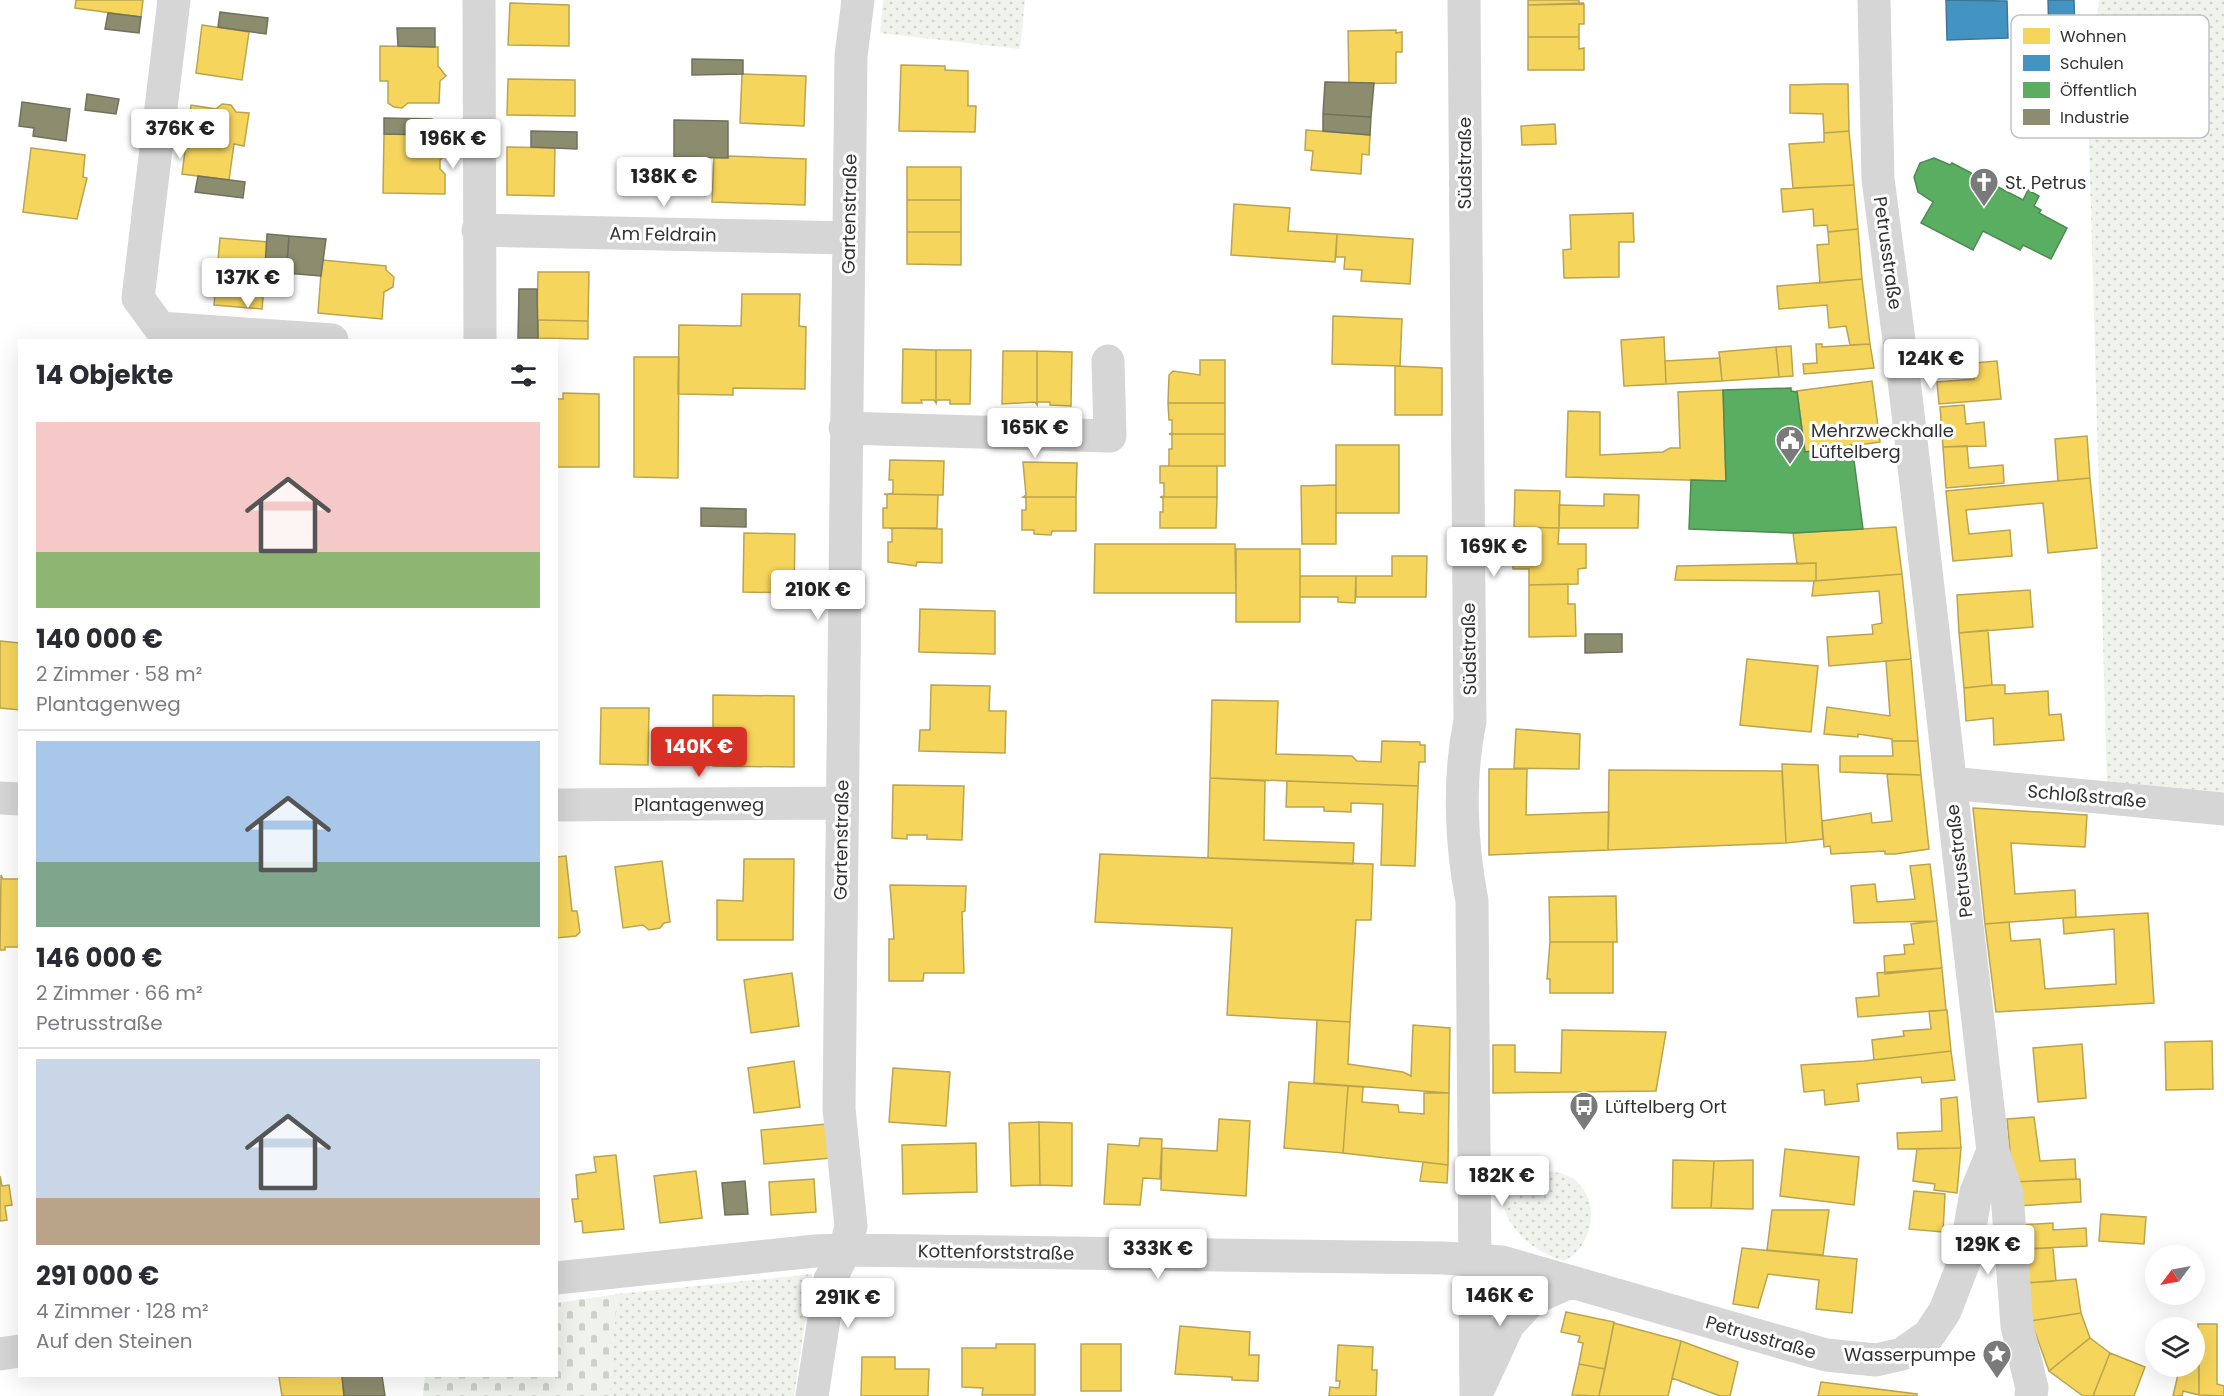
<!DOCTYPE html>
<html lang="de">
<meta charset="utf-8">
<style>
:root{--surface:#fff;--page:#f7f7f7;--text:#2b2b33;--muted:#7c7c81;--line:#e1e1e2;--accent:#d93025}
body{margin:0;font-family:Poppins,sans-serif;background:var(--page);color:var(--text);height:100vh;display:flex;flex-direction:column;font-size:22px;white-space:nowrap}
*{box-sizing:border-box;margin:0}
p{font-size:20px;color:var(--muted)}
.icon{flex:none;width:33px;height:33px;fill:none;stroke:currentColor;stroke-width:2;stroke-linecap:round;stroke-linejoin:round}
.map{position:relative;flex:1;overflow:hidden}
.panel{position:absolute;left:18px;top:339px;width:540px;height:1038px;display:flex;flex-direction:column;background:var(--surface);border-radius:0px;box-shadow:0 6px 24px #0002}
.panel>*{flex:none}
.needle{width:39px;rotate:238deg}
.tools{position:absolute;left:2145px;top:1245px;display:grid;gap:12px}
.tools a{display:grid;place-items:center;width:60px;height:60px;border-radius:50%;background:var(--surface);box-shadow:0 6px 24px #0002;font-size:30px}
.price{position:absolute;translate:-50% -51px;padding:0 14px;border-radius:6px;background:#fff;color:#222;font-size:20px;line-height:39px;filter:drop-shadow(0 2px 3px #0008)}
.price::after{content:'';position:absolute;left:50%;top:36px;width:18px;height:14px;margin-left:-9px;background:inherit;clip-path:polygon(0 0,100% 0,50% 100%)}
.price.selected{background:var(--accent);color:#fff}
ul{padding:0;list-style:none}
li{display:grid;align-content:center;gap:12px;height:318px;padding:0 18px}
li+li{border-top:2px solid var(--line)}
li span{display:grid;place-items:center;height:186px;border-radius:0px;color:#555}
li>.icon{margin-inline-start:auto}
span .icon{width:108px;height:108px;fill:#fffc;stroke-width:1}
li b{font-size:26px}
h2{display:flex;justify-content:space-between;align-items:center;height:72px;padding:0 18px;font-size:26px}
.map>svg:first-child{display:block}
</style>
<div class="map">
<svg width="2224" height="1396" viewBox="0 0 2224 1396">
<defs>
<pattern id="grass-dots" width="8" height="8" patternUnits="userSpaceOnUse" patternTransform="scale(1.5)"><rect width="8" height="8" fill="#f0f3ec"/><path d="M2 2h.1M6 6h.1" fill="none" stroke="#ced1cb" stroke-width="1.8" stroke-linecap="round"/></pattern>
<pattern id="cemetery-stones" width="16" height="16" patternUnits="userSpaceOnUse" patternTransform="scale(1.5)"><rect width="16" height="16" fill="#f0f3ec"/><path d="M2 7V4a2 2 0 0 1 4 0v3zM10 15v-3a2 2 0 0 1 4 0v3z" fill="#ced1cb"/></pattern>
</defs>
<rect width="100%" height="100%" fill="#fff"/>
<!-- grass -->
<path fill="url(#grass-dots)" d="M883,0H1025L1020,49L880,33Z
M2099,0H2224V792L2107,784L2088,104Z
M1526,1170C1540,1171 1560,1170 1572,1178C1602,1198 1594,1246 1564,1261C1532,1251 1503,1227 1500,1191C1507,1179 1512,1173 1526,1170Z
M812,1274L794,1396H609L617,1294Z"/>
<!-- cemetery -->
<path fill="url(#cemetery-stones)" d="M617,1294L609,1396H423L425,1376H556L557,1303Z"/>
<!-- homes -->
<path fill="#f6d55c" stroke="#bba44f" stroke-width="1.5" d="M76,0H143L141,17L75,8Z
M1528,0H1579V3H1584L1528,5Z
M510,3L569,5V46L508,45Z
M1584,4V24H1579V37H1528V5Z
M202,25L249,32L242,80L196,73Z
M1396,30V33L1402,32V52H1396V83L1349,84L1348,31Z
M1528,37H1579V49L1584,48V70H1528Z
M380,46L438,47V66L446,76L440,81L439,103H408L402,108L394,107L388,103V81H380Z
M901,65L945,66V70L968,71V106H976L975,132L899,131Z
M742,74L806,76L804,126L740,123Z
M508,79L575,80V116L507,115Z
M1824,84H1848L1849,131L1824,133L1823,114L1790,113V85Z
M222,104L231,105L236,112L249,113L244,146L234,144L229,180L182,174L191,105L216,109Z
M1555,124L1556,144L1522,145L1521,126Z
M1306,130L1370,135L1369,155L1362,154L1361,174L1311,170L1313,151L1305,150Z
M1849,131L1854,185L1793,188L1789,144L1824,142V133Z
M384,134L445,135V155L440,160V169L445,174V194L383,193Z
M507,147L555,148L554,196L507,195Z
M31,148L85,155L83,177L87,178L77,219L23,212Z
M729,156L806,159L805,205L712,202L714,157Z
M907,167H961V200H907Z
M1854,185L1858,229L1828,232L1827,225L1814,226L1813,209L1783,212L1781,189Z
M907,200H961V232H907Z
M1234,204L1290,208L1288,231L1337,234L1335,262L1231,255Z
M1633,213L1634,242H1619V277L1564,278L1563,250L1571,249L1570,215Z
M1858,229L1862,279L1820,283L1817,245L1829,244L1828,232Z
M907,232H961V265L907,264Z
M1337,234L1413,239L1410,284L1361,281L1362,270L1344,269L1345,257H1336Z
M220,238L268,242L262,309L214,305Z
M322,260L386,266V270L394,277L393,287L384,292L382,319L318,313Z
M538,272H589L588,321L537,320Z
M1862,279L1870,344L1850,345L1846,326L1829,328L1827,305L1779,309L1777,286Z
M742,294H800L799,326L806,327L805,389L733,388V395L678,394L679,325L741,326Z
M1333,316L1402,319L1400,366L1332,364Z
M538,320L588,321V339L538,338Z
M1664,337L1666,384L1624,386L1621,340Z
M1816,344H1822V347L1870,344L1874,368L1804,374L1803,364L1817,363Z
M1791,346L1793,376L1779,377L1776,347Z
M1776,347L1779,377L1722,381L1719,352Z
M903,349L936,350V403L934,400H921L922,403H902Z
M936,350H971L970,404H950V400H937L936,403Z
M1003,351H1037V405L1035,402L1002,404Z
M1037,351L1072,352L1071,406L1050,405V402H1038L1037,405Z
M634,357H679L678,478L634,477Z
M1720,358L1722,381L1666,384L1665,361Z
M1200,360H1225V403H1168L1169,375L1173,371L1200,375Z
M1997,361L2001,399L1939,404L1937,382L1974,379L1973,363Z
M1395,366L1442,368V415H1395Z
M1872,381L1880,442L1805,452L1797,391Z
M1723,390L1726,481L1566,477L1568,411L1600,412V455L1663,452L1670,448H1680L1678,392Z
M563,393L599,394V467H556V399H563Z
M1168,403H1225V434H1169L1172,433V420H1169Z
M1964,405L1966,424L1984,422L1986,446L1943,447L1940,407Z
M1169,434H1225V466H1169V449H1172V435Z
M2087,436L2090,478L2058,481L2055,439Z
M1336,445H1399V513H1336Z
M1967,446L1969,468L2003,465L2004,483L1946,488L1943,447Z
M890,460L944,461L943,495L889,494L893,493V480H889Z
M1023,462L1077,463L1076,497H1023L1026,495Z
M1160,466H1217V497H1160L1164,496V483H1160Z
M2090,478L2097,548L2048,553L2043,503L1966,510L1969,534L2010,530L2012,556L1953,561L1946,491Z
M1336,485V544H1302L1301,486Z
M1515,490L1560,491L1559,528L1514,527Z
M884,494L938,495L937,528H883V508H887V495Z
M1604,494L1639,495L1638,528H1559V505L1604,506Z
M1023,497H1076V531H1052L1051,535L1034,534V530H1022V510H1026V498Z
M1160,497H1217L1216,528H1160V512H1163V498Z
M1514,527L1559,528L1558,544H1586V568L1578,569V584L1529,585V569H1513Z
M1896,527L1902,574L1816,581V563L1797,564L1793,533Z
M889,528L942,529V563L917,562L916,566L888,562V542H892V529Z
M744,533L795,534L794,593L743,592Z
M1095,544H1235L1236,593H1094Z
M1236,549H1300V622H1236Z
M1392,556H1427L1426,597H1356V576H1392Z
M1816,563V581L1675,580L1677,566Z
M1902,574L1911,659L1829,666L1827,637L1873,634L1872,625L1882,623L1879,591L1812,596L1814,581Z
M1300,576H1356L1355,603L1338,602V597H1300Z
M1568,584V604H1575L1576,636L1529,637V585Z
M2030,590L2033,627L1959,633L1957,595Z
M920,609L995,611V654L919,652Z
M1988,630L1992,685L1964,688L1959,633Z
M0,641L20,643V710L0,708Z
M1747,659L1818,666L1811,732L1740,725Z
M1911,659L1918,741H1892V739L1858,734V737L1824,734L1827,707L1890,716L1886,661Z
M931,685L990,686L989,711H1006L1005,753L919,751L920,730H930Z
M1992,685H2005V694L2048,691L2049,715L2061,714L2064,740L1994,745L1993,718L1966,721L1964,688Z
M713,695L794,696V767L713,766Z
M1212,700L1278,701L1276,754L1352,756L1357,761L1381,762L1382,741L1420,742V745H1425V762H1419L1418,786L1210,778Z
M601,708H649L648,765L600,764Z
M1516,729L1580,734L1579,769L1514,768Z
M1892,741H1918L1921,775L1840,772V756H1893Z
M1782,764L1818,765L1823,839L1786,843Z
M1489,769H1527L1526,815L1609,812L1608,850L1489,855Z
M1609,770L1782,771L1786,843L1608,850Z
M1887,774L1921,775L1929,849L1895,854H1885V851L1831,854L1830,846L1824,847L1822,821L1871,813L1872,823L1892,821Z
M1210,778L1265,781L1264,840L1354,843L1353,864L1208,858Z
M1287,781L1418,786L1415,866L1381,865L1383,804L1351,803V812L1324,811V807H1286Z
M893,785L964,786L962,840L927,839V835H907V839L892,838Z
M1973,808L2087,815L2085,847L2011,843L2015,894L2075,890L2076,917L1985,924Z
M1100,854L1373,864L1371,920H1356L1350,1022L1227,1015L1232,928L1095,922Z
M566,856L572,911H577L580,932L576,936L556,938V857Z
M744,859H794L793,940H717V900L743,901Z
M662,861L670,922L664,923L660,928L649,930L643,925L623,928L615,867Z
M1930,864L1937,921L1854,923L1851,886L1875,884L1877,902L1915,899L1910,866Z
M1,875L3,879H20V947H5V950H0Z
M890,885L966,886L965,911L962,912L964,973H924L923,981H889V939H894Z
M1616,896L1617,942H1550L1549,897Z
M2148,913L2154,1003L1996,1012L1985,924L2009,922L2011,941L2040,939L2045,989L2116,984L2114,929L2064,934L2063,918Z
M1937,921L1942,968L1885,974L1884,956L1905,954L1904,945L1914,944L1911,924Z
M1550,942H1613V993H1550V979H1547Z
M1942,968L1946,1010L1858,1017L1856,998L1879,996L1877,973Z
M792,973L799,1026L751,1033L744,980Z
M1947,1010L1951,1051L1874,1060L1872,1040L1904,1036L1903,1031L1931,1029L1929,1011Z
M1317,1020L1350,1022L1348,1064L1403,1072L1411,1076L1413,1025L1450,1028L1449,1093L1314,1083Z
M1562,1030L1666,1032L1656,1091L1493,1093V1045H1515V1072L1561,1073Z
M2212,1041L2213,1089L2166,1090L2165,1042Z
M2082,1044L2086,1098L2038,1102L2033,1048Z
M1951,1051L1955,1080L1922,1083L1921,1077L1857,1084L1859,1101L1825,1105L1824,1090L1804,1092L1801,1065L1864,1061Z
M794,1061L800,1107L754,1113L748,1068Z
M893,1068L950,1072L946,1126L889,1122Z
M1289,1082L1348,1086L1343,1153L1284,1148Z
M1348,1086L1363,1087L1362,1102L1398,1105L1399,1112L1424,1114V1093H1449L1448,1165L1343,1153Z
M1957,1097L1961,1148L1898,1149L1897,1133L1942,1131L1941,1099Z
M2034,1117L2040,1161L2075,1159L2076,1179L2013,1182L2007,1119Z
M1219,1119L1250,1121L1246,1196L1161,1190L1162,1148L1217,1151Z
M1039,1122L1072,1123V1186L1040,1185Z
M1039,1122L1040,1185L1011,1186L1009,1123Z
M827,1124L831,1158L764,1164L761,1130Z
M1140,1138L1162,1139L1160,1179L1143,1178L1140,1205L1104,1204L1108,1144L1139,1146Z
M976,1143L977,1192L903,1194L902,1145Z
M1961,1148L1957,1193L1934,1190L1935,1184L1913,1181L1917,1149Z
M1785,1149L1859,1157L1854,1205L1780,1196Z
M616,1155L624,1229L583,1233L582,1221L575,1222L572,1199H578L576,1175L596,1172L594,1157Z
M1673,1160L1714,1161L1711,1208H1672Z
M1753,1160V1209L1711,1208L1714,1161Z
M1423,1162L1448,1165L1447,1183L1420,1181Z
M696,1171L702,1218L660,1223L654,1176Z
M0,1176L2,1186L9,1185L12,1205L5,1206L7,1220L0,1221Z
M814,1179L816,1212L771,1215L769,1182Z
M2080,1179L2081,1202L2016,1206L2013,1182Z
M1914,1191L1945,1194L1943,1232L1909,1229Z
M1772,1210H1829L1823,1255L1767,1250Z
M2101,1214L2146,1217L2144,1244L2099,1241Z
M2053,1223V1230L2086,1228L2087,1246L2021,1249L2018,1225Z
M1742,1248L1857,1259L1852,1313L1816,1309L1819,1280L1768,1274L1758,1308L1733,1304Z
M2053,1248L2056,1281L2024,1283L2021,1249Z
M2076,1279L2081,1313L2031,1321L2024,1283Z
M1566,1312L1614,1322L1605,1369L1579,1364L1583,1343L1578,1342L1580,1336L1561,1332Z
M2081,1313L2090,1338L2049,1371L2031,1321Z
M1614,1323L1681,1341L1668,1396H1599Z
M2198,1324H2217V1384L2224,1386V1396L2199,1395Z
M1180,1326L1250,1332L1249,1355H1259L1258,1381L1232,1380V1377L1175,1374Z
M2090,1338L2110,1353L2093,1396H2083L2049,1371Z
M1681,1341L1738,1362L1730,1396H1720L1672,1378Z
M996,1344H1035V1395H982L983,1388L962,1387V1348H996Z
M1081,1344H1121V1391H1081Z
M1338,1345L1373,1347L1372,1370H1377L1376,1396H1329L1330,1387L1339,1388L1340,1381H1336Z
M2110,1353L2145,1367L2134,1396H2093Z
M862,1357H895V1369H929L928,1396H861Z
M1579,1364L1605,1369L1599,1396L1572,1395Z
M2194,1364H2199V1395L2183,1391L2182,1396H2173L2180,1366H2194Z
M342,1376L344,1396H282L279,1377Z
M1821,1382L1917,1394V1396H1818Z"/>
<!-- schools -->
<path fill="#4393c3" stroke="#3e7698" stroke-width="1.5" d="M1946,0L2007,1L2008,38L1947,40Z
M2048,0H2074L2075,36L2049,37Z"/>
<!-- public -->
<path fill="#5aae61" stroke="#4e8953" stroke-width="1.5" d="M1934,158L1950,165L1952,163L2023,200L2028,190L2039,196L2034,206L2041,210L2039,213L2067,228L2051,259L2023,245L2020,250L1983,231L1973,250L1921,223L1933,202L1918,192L1914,177L1920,163Z
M1791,388V391L1797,392L1805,452L1852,445L1863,529L1793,533L1689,529L1691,480L1726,481L1723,390Z"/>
<!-- industry -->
<path fill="#8c8c6e" stroke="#71715c" stroke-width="1.5" d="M220,12L268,18L266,34L218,27Z
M108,13L141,17L139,33L105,29Z
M397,28H435V47L398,46Z
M692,59L743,60V74L692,75Z
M1325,82L1374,83L1371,117L1323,114Z
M87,94L119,99L116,114L85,110Z
M22,102L70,109L66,141L33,136L34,128L19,126Z
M1323,114L1371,117L1370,135L1323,131Z
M384,118L432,119V135L384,134Z
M674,120L728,121V158L674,157Z
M531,131L577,132V149L531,147Z
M198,176L245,182L243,198L195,192Z
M267,234L289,236L287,268L265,267Z
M289,236L326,239L321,276L286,273Z
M519,289H537L538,338H518Z
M701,508L746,509V527L701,526Z
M1585,634H1622V652L1585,653Z
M745,1181L748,1214L725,1215L722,1183Z
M342,1376H382L385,1396H344Z"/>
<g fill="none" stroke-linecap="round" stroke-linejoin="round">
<!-- street -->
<path stroke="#d6d6d6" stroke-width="33" d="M174,0L138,298L160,328L332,340
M479,0L480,340
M1464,0L1470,721C1458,779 1461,844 1472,901L1476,1396
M478,230L849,238
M845,428L1110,436L1108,361
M1950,783L2224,809
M0,798L20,799
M556,805L842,803
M1993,1151L2007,1194L2017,1326L2032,1388L2031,1396
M556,1278L815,1251L845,1250L1443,1258L1502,1262L1826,1355L1876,1360L1902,1354L1929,1335L1945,1311L1964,1262L1976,1192L1993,1151L1903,371L1878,179L1874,0
M0,1354L20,1351
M1479,1388L1508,1325L1532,1299L1568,1283
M812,1396L830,1280L845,1250L851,1226L839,1109L851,56L858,0"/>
</g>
<!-- icons -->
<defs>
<g id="church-pin" transform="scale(1.5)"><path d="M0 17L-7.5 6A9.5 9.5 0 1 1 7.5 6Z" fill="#7a7a7a" stroke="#fff"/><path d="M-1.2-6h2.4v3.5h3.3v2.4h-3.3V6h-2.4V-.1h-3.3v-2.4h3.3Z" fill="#fff"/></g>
<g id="civic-pin" transform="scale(1.5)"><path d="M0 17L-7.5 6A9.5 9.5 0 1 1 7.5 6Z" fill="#7a7a7a" stroke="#fff"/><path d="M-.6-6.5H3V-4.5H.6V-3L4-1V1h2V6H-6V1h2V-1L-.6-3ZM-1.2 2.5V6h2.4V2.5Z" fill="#fff"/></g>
<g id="bus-pin" transform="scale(1.5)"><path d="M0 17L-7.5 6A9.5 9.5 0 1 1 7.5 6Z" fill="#7a7a7a" stroke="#fff"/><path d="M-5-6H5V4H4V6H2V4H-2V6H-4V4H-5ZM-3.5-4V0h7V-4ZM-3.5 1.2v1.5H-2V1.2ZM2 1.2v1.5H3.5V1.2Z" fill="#fff"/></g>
<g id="sight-pin" transform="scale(1.5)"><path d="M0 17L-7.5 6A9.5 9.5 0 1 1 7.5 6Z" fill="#7a7a7a" stroke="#fff"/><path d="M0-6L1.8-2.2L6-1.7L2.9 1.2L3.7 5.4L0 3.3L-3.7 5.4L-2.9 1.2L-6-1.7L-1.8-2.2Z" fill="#fff"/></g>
</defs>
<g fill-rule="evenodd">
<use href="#church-pin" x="1984" y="182"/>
<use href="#civic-pin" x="1790" y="440"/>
<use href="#bus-pin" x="1584" y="1106"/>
<use href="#sight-pin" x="1997" y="1354"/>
</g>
<g text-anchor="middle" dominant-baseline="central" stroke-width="6" stroke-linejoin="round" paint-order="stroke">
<!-- street labels -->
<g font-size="18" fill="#323232" stroke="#fff">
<text transform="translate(1464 163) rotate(-90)">Südstraße</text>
<text transform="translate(849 214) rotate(-89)">Gartenstraße</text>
<text transform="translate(663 234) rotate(1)">Am Feldrain</text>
<text transform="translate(1888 253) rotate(82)">Petrusstraße</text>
<text transform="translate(1469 649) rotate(-91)">Südstraße</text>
<text transform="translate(2087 796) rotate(5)">Schloßstraße</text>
<text x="699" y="804">Plantagenweg</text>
<text transform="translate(841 840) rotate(-89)">Gartenstraße</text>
<text transform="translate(1959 861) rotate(-97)">Petrusstraße</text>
<text transform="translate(996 1252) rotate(1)">Kottenforststraße</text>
<text transform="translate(1761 1337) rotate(16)">Petrusstraße</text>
</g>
<!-- poi labels -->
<g font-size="18" fill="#323232" stroke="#fff" text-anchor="start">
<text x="2005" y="182">St. Petrus</text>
<text x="1811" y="430">Mehrzweckhalle<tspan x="1811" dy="21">Lüftelberg</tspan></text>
<text x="1605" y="1106">Lüftelberg Ort</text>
<text x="1976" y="1354" text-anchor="end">Wasserpumpe</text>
</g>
</g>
<!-- legend -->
<rect x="2011" y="15" width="198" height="123" rx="9" fill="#fff" stroke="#c2c2c2" stroke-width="1.5"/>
<rect x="2023" y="28" width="27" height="16" fill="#f6d55c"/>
<rect x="2023" y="55" width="27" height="16" fill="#4393c3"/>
<rect x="2023" y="82" width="27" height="16" fill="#5aae61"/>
<rect x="2023" y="109" width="27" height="16" fill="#8c8c6e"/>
<g font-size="16" fill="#323232">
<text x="2060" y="42">Wohnen</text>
<text x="2060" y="69">Schulen</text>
<text x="2060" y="96">Öffentlich</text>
<text x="2060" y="123">Industrie</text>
</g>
</svg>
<div class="tools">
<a><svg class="needle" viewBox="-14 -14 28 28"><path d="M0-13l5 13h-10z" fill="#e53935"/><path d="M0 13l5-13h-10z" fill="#7c7c81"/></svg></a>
<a><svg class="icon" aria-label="layers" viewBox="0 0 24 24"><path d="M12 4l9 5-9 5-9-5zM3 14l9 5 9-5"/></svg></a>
</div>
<b class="price" style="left:180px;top:160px">376K €</b>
<b class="price" style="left:453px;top:170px">196K €</b>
<b class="price" style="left:664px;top:208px">138K €</b>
<b class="price" style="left:248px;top:309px">137K €</b>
<b class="price" style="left:1931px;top:390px">124K €</b>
<b class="price" style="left:1035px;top:459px">165K €</b>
<b class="price" style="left:1494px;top:578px">169K €</b>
<b class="price" style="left:818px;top:621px">210K €</b>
<b class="price selected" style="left:699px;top:778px">140K €</b>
<b class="price" style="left:1502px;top:1207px">182K €</b>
<b class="price" style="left:1988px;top:1276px">129K €</b>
<b class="price" style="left:1158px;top:1280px">333K €</b>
<b class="price" style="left:1500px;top:1327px">146K €</b>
<b class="price" style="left:848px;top:1329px">291K €</b>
<section class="panel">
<h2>14 Objekte<svg class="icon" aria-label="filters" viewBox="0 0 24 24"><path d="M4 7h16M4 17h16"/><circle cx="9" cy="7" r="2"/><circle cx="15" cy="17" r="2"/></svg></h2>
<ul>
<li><span style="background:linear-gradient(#f6c9c9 70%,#8fb573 0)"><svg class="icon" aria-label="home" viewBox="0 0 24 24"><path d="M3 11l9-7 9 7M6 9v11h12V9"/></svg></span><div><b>140 000 €</b><p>2 Zimmer · 58 m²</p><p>Plantagenweg</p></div></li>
<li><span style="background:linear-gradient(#a9c7e8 65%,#7fa58c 0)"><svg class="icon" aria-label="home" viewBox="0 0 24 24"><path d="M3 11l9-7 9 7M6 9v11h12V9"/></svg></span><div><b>146 000 €</b><p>2 Zimmer · 66 m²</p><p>Petrusstraße</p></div></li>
<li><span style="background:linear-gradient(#c9d6e8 75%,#b9a48a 0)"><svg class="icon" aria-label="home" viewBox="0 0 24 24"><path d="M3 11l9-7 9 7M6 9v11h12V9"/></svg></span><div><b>291 000 €</b><p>4 Zimmer · 128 m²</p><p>Auf den Steinen</p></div></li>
</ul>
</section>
</div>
